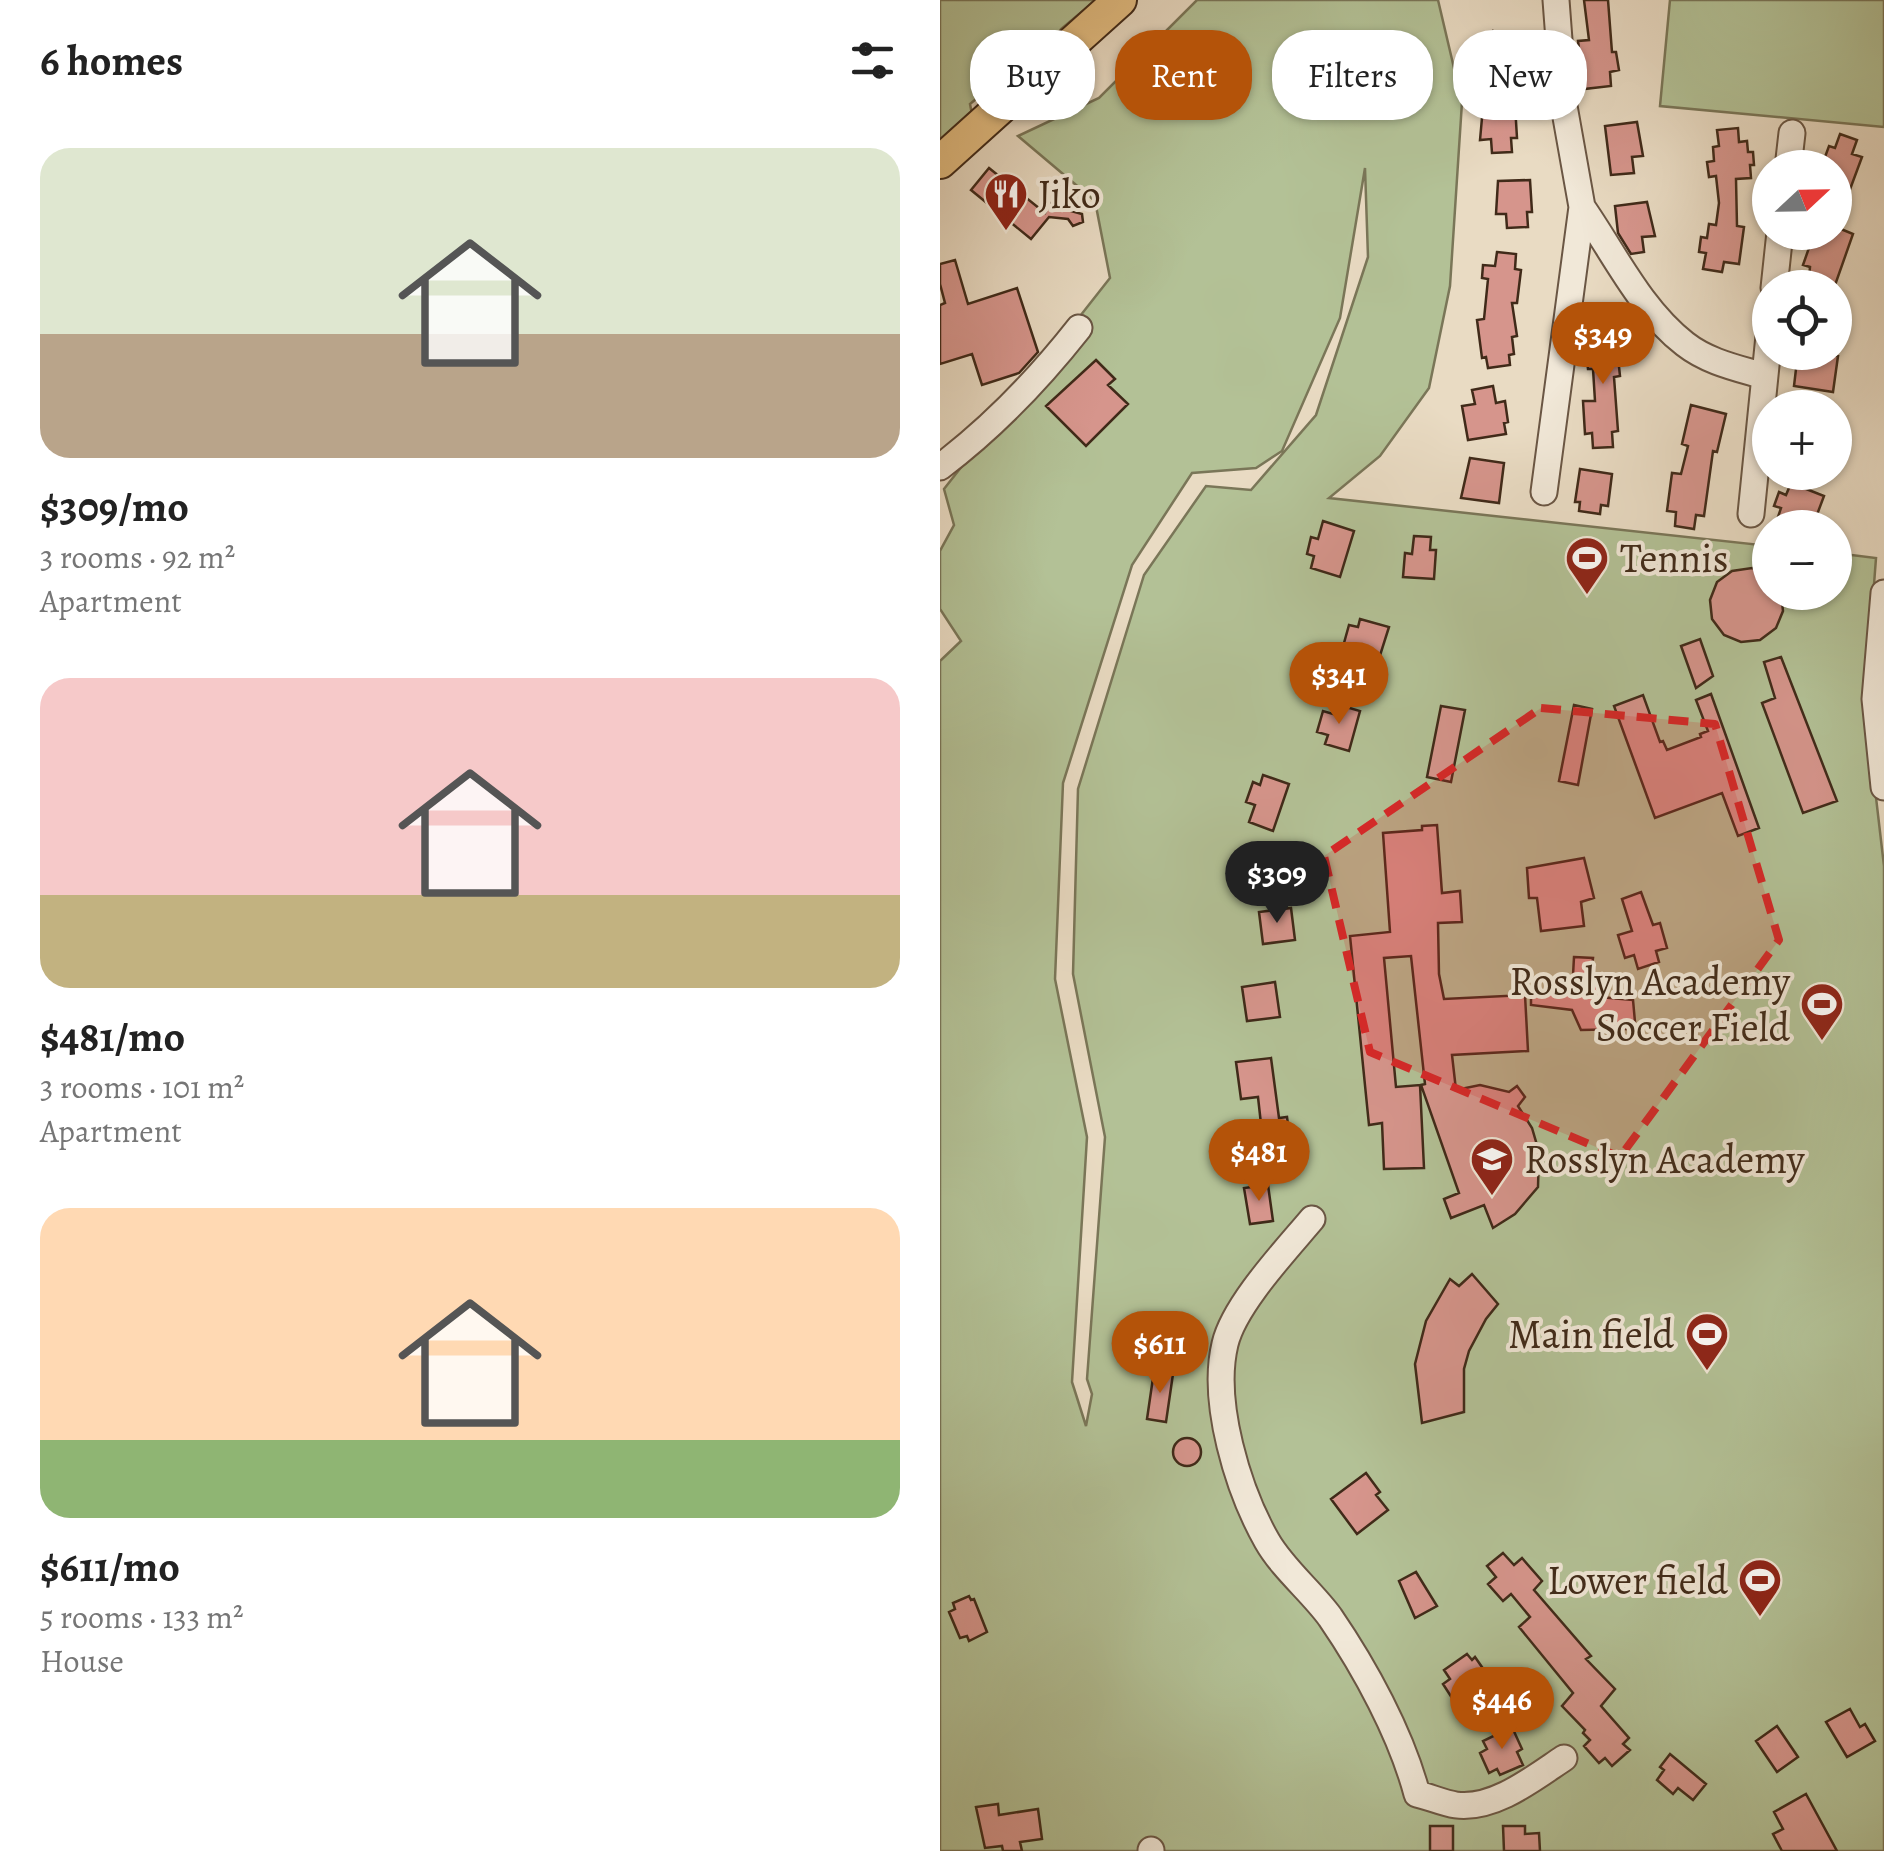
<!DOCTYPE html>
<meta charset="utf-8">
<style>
:root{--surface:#fff;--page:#f6f6f6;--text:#222;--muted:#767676;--accent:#b45309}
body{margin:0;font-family:Alegreya,serif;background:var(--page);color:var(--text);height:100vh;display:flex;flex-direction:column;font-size:38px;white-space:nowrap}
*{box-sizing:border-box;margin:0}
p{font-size:32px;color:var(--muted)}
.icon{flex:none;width:55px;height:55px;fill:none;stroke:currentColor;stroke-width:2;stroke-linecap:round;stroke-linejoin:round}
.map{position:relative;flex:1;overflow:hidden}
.panel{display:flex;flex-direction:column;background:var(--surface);width:940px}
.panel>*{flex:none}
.hud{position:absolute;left:30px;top:30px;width:762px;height:90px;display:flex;gap:20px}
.needle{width:65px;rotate:68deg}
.fabs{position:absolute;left:812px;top:150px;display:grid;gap:20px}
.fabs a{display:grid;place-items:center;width:100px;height:100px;border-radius:50%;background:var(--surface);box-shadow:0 2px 8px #0004;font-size:50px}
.price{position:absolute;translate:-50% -85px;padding:0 22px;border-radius:35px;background:var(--accent);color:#fff;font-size:32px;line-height:65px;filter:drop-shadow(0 2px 5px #0008)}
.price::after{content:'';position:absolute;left:50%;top:60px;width:30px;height:22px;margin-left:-15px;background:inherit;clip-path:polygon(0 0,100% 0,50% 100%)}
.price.on{background:#222;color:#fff}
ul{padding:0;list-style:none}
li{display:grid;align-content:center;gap:20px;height:530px;padding:0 40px}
li span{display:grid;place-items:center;height:310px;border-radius:30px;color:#555}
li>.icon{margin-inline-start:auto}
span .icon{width:180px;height:180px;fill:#fffc;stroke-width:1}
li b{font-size:42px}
h2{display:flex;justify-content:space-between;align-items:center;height:120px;padding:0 40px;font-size:42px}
.chip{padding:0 35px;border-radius:40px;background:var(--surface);box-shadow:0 2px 8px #0004;font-size:35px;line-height:90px}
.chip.on{background:var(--accent);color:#fff}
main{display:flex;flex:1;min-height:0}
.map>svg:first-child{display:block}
</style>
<main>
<section class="panel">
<h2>6 homes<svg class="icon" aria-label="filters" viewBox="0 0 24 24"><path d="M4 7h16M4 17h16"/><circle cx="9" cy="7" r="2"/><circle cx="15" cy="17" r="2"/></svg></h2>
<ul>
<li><span style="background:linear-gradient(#dfe7d0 60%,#b9a48a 0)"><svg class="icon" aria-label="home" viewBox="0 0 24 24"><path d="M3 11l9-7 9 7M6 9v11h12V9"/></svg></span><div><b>$309/mo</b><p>3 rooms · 92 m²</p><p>Apartment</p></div></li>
<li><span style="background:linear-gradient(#f6c9c9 70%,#c2b280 0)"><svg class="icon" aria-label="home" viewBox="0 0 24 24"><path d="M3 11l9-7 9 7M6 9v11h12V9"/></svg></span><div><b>$481/mo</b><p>3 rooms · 101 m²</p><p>Apartment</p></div></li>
<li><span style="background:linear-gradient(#ffd9b3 75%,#8fb573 0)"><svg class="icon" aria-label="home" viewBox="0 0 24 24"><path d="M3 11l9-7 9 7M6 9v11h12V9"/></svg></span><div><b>$611/mo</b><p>5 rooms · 133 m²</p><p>House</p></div></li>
</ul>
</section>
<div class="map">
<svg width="944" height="1851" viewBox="0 0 944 1851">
<rect width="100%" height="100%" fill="#e9dbc3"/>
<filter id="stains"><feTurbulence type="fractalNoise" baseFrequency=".002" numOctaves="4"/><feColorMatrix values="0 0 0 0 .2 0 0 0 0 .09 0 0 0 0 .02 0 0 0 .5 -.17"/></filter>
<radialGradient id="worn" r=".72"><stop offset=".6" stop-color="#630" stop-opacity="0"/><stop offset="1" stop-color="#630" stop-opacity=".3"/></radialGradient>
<!-- green -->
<path fill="#b3c196" stroke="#7a7658" stroke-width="2.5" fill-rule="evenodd" d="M0,0H156L121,29L99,59L79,63L30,104L33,120L0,141Z
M257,0H498L522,102L510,286L489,388L440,456L389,498L830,546V592H895V553L936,558L925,703L944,866V1851H0V661L21,641L0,609V551L14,525L4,489L170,278L155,201L78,136L159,98ZM425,168L428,257L376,415L311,490L266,486L204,575L138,789L133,974L165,1137L147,1379L152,1394L146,1426L132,1382L147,1137L115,979L123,783L192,565L252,473L316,468L342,451L400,318Z
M730,0H944V127L720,106Z"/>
<!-- building -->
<path fill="#d6958c" stroke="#402a19" stroke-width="2.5" d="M644,0H668L672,52H676L679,70L670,72L671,86L644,89L638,41L649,40Z
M553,31L572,38L567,52L573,54L563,85L532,74L542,44L548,46Z
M575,105L577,138H571L572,152L552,153L551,139L540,140L543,107Z
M697,122L703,156L692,157L694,173L671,175L665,126Z
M798,128L799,142L807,141L808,152H813L814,165H810L811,178L796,179L797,226L804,227L799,264L784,262L782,272L763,269L766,253L759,252L761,237L767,238L769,224L776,225L779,203L776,176L769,177L767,162L774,161L773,147L779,146L777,130Z
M900,134L917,140L912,154L922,157L896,227L913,234L894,288H868L870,267L863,265L870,245L855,240L856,232H895V168H881L889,146L895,148Z
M49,168L105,213L112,202L120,201L127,210L142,214L143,222L133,226L128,219L109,217L91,239L31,190Z
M590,180L592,212H587L588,227L567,228L566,214H556L558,181Z
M707,202L715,236L702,237L704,252L691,254L678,233L675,206Z
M557,252L576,254L575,269L581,270L577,303H572L577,336L572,337L574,354L569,355L570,365L548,368L546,357L542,358L537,320L544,319L548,279L542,278L543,265L555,266Z
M15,260L28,304L77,288L98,352L79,373L42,385L32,354L0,364V305L5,303L0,284V264Z
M669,326L670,340L683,339L684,357H678L680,376L674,377L678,431L672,432L673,447L653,448L652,433L645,434L643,401H655L653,369H648L645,344L652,343L650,328Z
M858,352L898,356L893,392L854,386Z
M156,360L175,379L168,385L188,404L146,446L106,406Z
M553,386L556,403L565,401L568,422L564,423L566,434L528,440L522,406L535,404L532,390Z
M751,405L786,414L777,452L773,451L764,516L756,515L754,529L735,526L736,512L727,511L732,473L741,474L748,446L742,444Z
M530,458L564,463L559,503L521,498Z
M640,469L672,474L668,506L661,505L660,514L639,511L640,502H635Z
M851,483L884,496L872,528L838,517L841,508L834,506L839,492L846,495Z
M383,521L414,531L400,577L371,568L374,556L367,554L371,537L378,539Z
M474,536L491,537L490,550H496L494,579L463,577L465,553L472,554Z
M812,568L830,577V592H841L843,611L836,628L820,640L801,642L784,635L772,619L770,600L777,582L792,571Z
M420,619L449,627L437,665L410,656L413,645L404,643L409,625L418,627Z
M760,639L773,676L756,688L741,646Z
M841,657L897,801L863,813L822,703L835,698L824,662Z
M771,694L819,828L798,836L782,793L715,818L674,706L703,695L720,742L723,741L727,750L761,737L760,734L768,731L756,700Z
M396,704L420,711L409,751L385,744L388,735L377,732L383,711L393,714Z
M634,705L652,709L638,785L619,781Z
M501,706L525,710L511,782L487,777Z
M323,775L349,784L333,831L309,822L315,805L306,802L313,782L320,785Z
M497,825L502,893L520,891L522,922L498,923L499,974L504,999L585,995L588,1051L512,1055L516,1090L540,1085L569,1092L577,1086L585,1097L578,1106L592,1128L599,1152L598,1187L575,1214L553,1228L544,1205L511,1218L504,1199L519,1193L481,1085L485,1084L471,956L444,958L456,1087L480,1085L484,1168L444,1169L442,1123L429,1125L410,936L450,932L443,833L482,830V826Z
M644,858L654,898L641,902L644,926L601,931L597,898H589L587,868Z
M701,892L713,925L720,923L727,948L716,951L719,962L698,969L694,955L685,958L678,935L692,931L682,899Z
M351,908L355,940L323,944L319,912Z
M634,957L653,958L651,974L662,975L660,997L693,1000L695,1022L688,1029L641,1030L632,1010L591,1005V991L632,994Z
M335,982L340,1017L307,1021L302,987Z
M331,1058L339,1118L347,1117L351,1148L324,1151L318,1097L301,1099L296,1062Z
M328,1185L333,1221L310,1224L304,1188Z
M532,1274L558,1304L546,1319L529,1351L524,1369V1412L482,1423L475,1364L486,1321L510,1279L519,1286Z
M214,1371L233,1374L226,1422L207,1419Z
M233 1452a14 14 0 1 1 28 0a14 14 0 1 1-28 0Z
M426,1473L440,1492L436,1495L448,1510L417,1534L391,1499Z
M563,1553L574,1565L582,1558L602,1581L594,1590L651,1656L646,1659L675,1689L661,1706L689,1738L683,1744L690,1750L672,1766L665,1758L659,1763L644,1746L650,1740L643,1733L645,1730L622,1706L633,1693L579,1627L590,1617L571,1594L563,1601L548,1584L556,1577L547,1566Z
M476,1572L497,1606L475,1618L459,1581Z
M29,1596L31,1600L34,1599L47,1632L29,1641L27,1636L20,1638L9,1612L15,1609L13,1603Z
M527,1654L532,1660L535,1657L544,1670L538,1674L545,1684L525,1698L521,1692L512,1698L503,1684L510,1679L504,1670Z
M910,1709L920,1727L925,1724L935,1741L907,1757L886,1722Z
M837,1726L858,1757L837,1772L816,1741Z
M572,1727L582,1749L577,1752L583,1765L560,1775L557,1769L549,1773L540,1753L547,1749L543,1741Z
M730,1754L766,1784L753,1800L738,1788L733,1794L717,1780L724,1770L720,1767Z
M866,1794L897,1851H842L833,1834L843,1829L834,1812Z
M58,1804L59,1815L98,1809L102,1839L80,1842L82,1851H63L62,1846L45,1848L36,1807Z
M490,1826H513V1851H490Z
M563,1826H585V1834L599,1833L600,1851H564Z"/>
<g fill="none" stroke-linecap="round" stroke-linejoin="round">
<!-- minor casing -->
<g stroke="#6a5644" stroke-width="29">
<path id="minor" d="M848,168L852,133
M642,207C674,253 700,309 745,344C768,362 797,368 824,376
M834,288L840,232
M0,467C53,427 98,380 139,328
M604,492L642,207L624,106L616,0
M811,514L830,326
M944,593L935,699L944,787
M372,1219C346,1250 294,1305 285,1344C271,1402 298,1490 327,1541C343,1569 371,1591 390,1617C425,1668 461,1734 477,1794C490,1797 503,1803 516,1805C554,1810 594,1778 624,1758
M211,1850V1851"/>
</g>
<!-- major casing -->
<g stroke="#402a19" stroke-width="36">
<path id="major" d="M0,162L180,0"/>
</g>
<!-- minor -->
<use href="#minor" stroke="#f1e8d8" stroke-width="25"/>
<!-- major -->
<use href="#major" stroke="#e4be82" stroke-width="32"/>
</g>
<!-- marked area -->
<path fill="#d62828" fill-opacity="0.2" stroke="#d62828" stroke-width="8" stroke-dasharray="20 12" stroke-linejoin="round" d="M601,708L775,724L839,940L680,1157L430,1052L384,856Z"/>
<!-- icons -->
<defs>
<g id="restaurant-pin" transform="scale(2.25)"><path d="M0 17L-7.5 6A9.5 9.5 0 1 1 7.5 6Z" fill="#8f2418" stroke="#f1e8d8"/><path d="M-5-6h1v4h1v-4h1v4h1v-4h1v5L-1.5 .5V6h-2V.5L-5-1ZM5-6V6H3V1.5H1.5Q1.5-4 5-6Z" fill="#fff"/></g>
<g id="stadium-pin" transform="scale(2.25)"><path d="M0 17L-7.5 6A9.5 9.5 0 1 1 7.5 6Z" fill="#8f2418" stroke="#f1e8d8"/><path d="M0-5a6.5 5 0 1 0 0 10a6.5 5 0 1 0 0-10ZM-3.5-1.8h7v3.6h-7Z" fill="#fff"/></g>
<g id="school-pin" transform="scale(2.25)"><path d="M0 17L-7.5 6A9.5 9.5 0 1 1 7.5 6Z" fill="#8f2418" stroke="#f1e8d8"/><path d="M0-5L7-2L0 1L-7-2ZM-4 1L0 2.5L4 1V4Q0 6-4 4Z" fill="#fff"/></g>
</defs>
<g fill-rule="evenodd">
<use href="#restaurant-pin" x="66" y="194"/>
<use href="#stadium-pin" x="647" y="558"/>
<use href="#stadium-pin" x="882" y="1004"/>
<use href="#school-pin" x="552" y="1159"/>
<use href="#stadium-pin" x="767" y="1334"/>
<use href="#stadium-pin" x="820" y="1580"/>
</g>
<g text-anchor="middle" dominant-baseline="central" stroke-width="8" stroke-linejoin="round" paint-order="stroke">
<!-- poi labels -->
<g font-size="40" fill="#402a19" stroke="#f1e8d8" text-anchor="start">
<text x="98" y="194">Jiko</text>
<text x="680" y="558">Tennis</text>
<text x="850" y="981" text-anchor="end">Rosslyn Academy<tspan x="850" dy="46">Soccer Field</tspan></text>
<text x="584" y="1159">Rosslyn Academy</text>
<text x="734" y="1334" text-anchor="end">Main field</text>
<text x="788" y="1580" text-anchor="end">Lower field</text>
</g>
</g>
<rect width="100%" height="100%" filter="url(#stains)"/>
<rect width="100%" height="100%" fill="url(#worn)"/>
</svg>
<div class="fabs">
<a><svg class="needle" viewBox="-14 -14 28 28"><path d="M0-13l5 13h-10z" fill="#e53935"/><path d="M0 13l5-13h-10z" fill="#767676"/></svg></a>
<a><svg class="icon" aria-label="locate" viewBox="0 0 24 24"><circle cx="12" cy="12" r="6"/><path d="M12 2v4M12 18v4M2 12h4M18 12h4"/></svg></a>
<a>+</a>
<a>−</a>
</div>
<b class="price" style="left:663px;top:387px">$349</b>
<b class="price" style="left:399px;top:727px">$341</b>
<b class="price on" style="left:337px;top:926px">$309</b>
<b class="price" style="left:319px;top:1204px">$481</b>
<b class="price" style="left:220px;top:1396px">$611</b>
<b class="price" style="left:562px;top:1752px">$446</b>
<div class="hud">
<a class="chip">Buy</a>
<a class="chip on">Rent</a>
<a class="chip">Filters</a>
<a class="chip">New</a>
</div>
</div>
</main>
